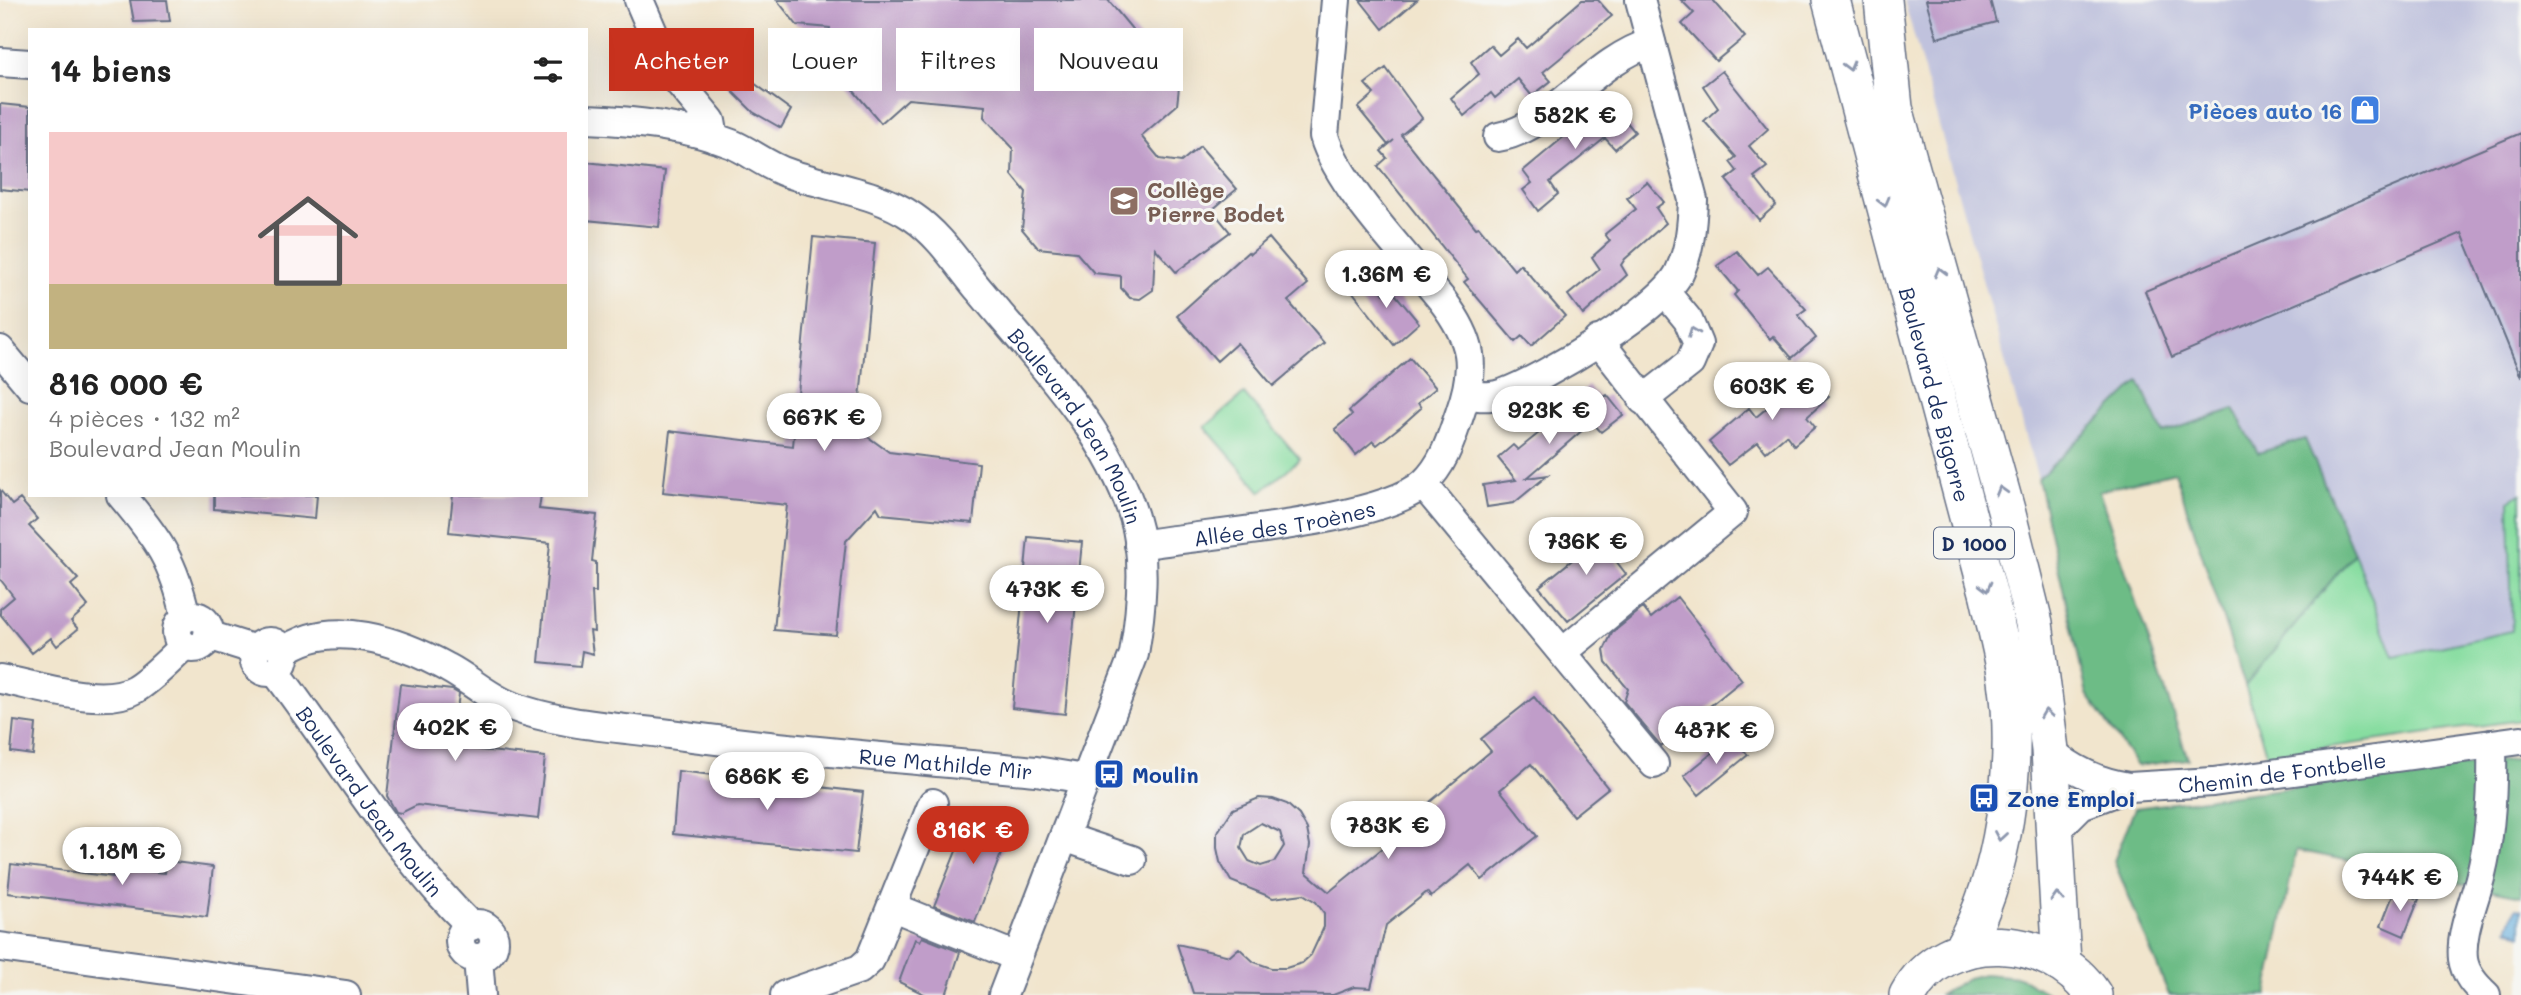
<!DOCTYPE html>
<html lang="fr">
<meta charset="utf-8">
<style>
:root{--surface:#fff;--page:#f2f2f2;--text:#222;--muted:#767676;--accent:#c8321e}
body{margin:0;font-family:Mali,sans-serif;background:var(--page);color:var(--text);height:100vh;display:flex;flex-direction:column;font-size:26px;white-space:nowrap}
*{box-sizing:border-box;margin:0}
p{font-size:23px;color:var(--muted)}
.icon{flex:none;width:38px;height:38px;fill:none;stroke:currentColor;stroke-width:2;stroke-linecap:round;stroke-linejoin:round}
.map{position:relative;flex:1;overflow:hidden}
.side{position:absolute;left:28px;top:28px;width:560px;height:469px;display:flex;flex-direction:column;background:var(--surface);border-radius:0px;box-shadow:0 7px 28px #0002}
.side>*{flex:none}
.top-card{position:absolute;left:609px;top:28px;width:665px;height:63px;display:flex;gap:14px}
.price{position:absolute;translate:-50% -60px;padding:0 16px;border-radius:24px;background:#fff;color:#222;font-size:23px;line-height:46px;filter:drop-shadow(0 2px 4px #0008)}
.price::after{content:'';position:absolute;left:50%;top:42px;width:21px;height:16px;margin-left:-10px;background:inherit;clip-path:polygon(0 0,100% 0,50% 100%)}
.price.current{background:var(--accent);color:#fff}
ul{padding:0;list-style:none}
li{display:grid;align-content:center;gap:14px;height:371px;padding:0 21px}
li span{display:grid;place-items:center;height:217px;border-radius:0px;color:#555}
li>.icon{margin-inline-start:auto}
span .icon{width:126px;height:126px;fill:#fffc;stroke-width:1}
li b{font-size:30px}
h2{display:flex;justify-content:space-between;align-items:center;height:84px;padding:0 21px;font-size:30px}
.tag{padding:0 24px;border-radius:0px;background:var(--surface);box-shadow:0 7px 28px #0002;font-size:24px;line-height:63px}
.tag.current{background:var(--accent);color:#fff}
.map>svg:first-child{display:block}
</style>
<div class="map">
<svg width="2521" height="995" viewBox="0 0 2521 995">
<rect width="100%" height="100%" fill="#f6f6f2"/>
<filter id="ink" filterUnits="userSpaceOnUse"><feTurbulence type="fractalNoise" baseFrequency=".0143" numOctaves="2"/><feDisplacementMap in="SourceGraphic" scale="14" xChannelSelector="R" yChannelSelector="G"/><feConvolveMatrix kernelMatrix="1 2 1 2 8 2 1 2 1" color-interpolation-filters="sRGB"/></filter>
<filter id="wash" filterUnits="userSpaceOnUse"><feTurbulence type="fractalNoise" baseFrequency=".00686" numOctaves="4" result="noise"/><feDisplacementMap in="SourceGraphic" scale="28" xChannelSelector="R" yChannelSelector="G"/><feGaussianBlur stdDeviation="1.57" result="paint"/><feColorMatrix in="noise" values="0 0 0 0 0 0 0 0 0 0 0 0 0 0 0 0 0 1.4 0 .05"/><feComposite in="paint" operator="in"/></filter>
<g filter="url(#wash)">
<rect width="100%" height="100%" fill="#f1e5cd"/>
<!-- industrial -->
<path fill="#c0c2dd" d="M1904,0H2521V494L2509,501L2512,631L2394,657L2305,439L2258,453L2234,409L2163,433L2138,382L2038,479Z"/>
<!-- green -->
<path fill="#87dda0" stroke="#51867f" stroke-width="2" d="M1244,394L1300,459L1261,492L1205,427Z
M2521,494V720L2267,756L2245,686L2354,553L2394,657L2512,631L2509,501Z"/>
<!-- forest -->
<path fill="#6dbc86" stroke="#447672" stroke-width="2" d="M2139,381L2163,433L2234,409L2258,453L2305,439L2354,553L2245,686L2175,472L2099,491L2188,759L2137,766L2087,694L2038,479Z
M2521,758V896L2296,850L2267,995H2169L2114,861L2135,808Z
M1984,974L2019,977L2050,995H1940L1968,978Z"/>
<!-- water -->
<path fill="#67afde" stroke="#416f9e" stroke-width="2" d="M2516,908L2521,909V935L2508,928Z"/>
<g id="blocks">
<!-- building -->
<path fill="#c09dc9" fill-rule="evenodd" d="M130,0H167L170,21L134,22Z
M777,0H1108L1146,46L1163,48L1181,69L1177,105L1141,136L1160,159L1181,162L1200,146L1237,189L1212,210L1230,232L1176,272L1155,248L1153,290L1140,299L1130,298L1121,288V276L1094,273L1076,252L1038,248L1022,229L1026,192L1012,175L1013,148L984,117L985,106L908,99L881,123L831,64L834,61L827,54L830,28L797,25Z
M1360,0H1417L1383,29Z
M1582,0H1598L1612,16L1543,72L1551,81L1532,96L1518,79L1495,98L1491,93L1464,116L1451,98L1479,74L1471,62L1490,45L1499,55L1518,39L1526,48Z
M1681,0H1713L1745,37L1716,61L1682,24L1694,13Z
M1926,0H1990L1996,22L1937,38Z
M709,34L743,75L791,110L781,128L753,112L708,67L693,43Z
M1386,68L1422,118L1401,135L1476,228L1479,227L1514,270L1520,264L1565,316L1531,346L1522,336L1515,342L1464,282L1468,279L1378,166L1387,158L1381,151L1394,140L1388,145L1358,108L1374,94L1365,84Z
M1722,71L1768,129L1749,146L1767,167L1754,177L1776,205L1759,220L1726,180L1737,171L1730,162L1736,157L1704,121L1718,108L1703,86Z
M1608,100L1635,132L1615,149L1605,138L1550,182L1558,194L1538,211L1523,190L1532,183L1523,171Z
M0,104L30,107V192L0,189Z
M2521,133V377L2462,233L2172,357L2145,291Z
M586,162L665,171L659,227L586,220Z
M1647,182L1664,202L1656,208L1666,223L1625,259L1621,265L1627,275L1583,315L1568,295L1600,269L1592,257L1610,241L1605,234L1636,209L1627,198Z
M813,237L875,243L857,429L889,452L979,463L973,523L881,514L877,507L846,541L836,635L774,630L787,505L663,492L670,431L793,446Z
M1269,238L1308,284L1288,301L1324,343L1273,386L1237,343L1217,361L1177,316L1248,252L1250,254Z
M1737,251L1758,275L1768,267L1806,309L1798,315L1816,338L1792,358L1773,336L1770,339L1734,295L1738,291L1717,266Z
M1370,276L1384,294L1391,289L1419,323L1394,345L1352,291Z
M1410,358L1436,388L1418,403L1421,408L1401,426L1377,445L1373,441L1356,455L1335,429L1352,415L1349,411Z
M1809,373L1829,397L1807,417L1815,427L1794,445L1786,435L1766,452L1758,442L1728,465L1709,442L1749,408L1756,417Z
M1588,386L1600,399L1607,395L1623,415L1601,432L1592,422L1527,478L1548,475L1514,503L1487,507L1483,485L1516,480L1498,458L1513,445L1518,450L1576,403L1574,398Z
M0,490L12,505L20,499L37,519L29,526L78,579L71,585L88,606L71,621L78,629L57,646L51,638L32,653L0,614V609L14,597L0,579Z
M214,495H317L315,519L214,509Z
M453,495H541L539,509L597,515L592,561L596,562V592H592L594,632L590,631L593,654L582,651L580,666L539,662L550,543L449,532Z
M1608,531L1626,553L1616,561L1626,574L1568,621L1539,587Z
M1028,537L1082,542L1065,714L1012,708Z
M1677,597L1742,680L1661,746L1624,702L1628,689L1606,662L1604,650L1612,633L1643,608L1651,618Z
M400,684L452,690L459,694L452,747L545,757L538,819L417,805L401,813L396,812L387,796Z
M1534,697L1608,788L1573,816L1531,764L1500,790L1537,836L1482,880L1470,865L1431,897L1427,892L1386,925L1371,988L1354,987L1333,995L1193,993L1177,944L1230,956L1239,948L1254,962L1271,968H1286L1302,963L1311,955L1324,927V913L1316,902L1303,894L1273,898L1231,881L1220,862L1217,848V833L1233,809L1259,798L1273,799L1287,804L1299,815L1307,829L1310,845L1306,872L1329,892L1427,812L1425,806L1491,751L1481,739ZM1261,823L1280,832L1284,846L1274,862L1261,866L1249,861L1241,848L1244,834Z
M14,721L36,724L33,755L11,752Z
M1732,737L1748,755L1699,795L1684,776Z
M678,771L863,792L856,853L673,834Z
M973,809L1012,825L975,922L934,906Z
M167,861L213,867L207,917L8,893L11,864L113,877L114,868L165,873Z
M2395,890L2419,899L2404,936L2381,926Z
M922,937L960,952L946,995H926L899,982L915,939L920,941Z"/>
</g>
</g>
<g filter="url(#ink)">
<use href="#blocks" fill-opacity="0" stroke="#666f85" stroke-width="2"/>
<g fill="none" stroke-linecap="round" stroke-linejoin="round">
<!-- minor casing -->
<g stroke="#666f85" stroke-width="32">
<g id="minor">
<path d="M639,0L669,70L711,121L714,138"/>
<path d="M0,62L30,64"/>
<path id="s1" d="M586,119C634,121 687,126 732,144C751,152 767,166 788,173C828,187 877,192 913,217C941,236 958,265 980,291C1037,360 1107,430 1134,517C1147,559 1141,612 1134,654L1003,995"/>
<path d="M1498,137C1551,129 1593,60 1651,43"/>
<path d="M0,350L30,386"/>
<path d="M1467,395C1480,396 1492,398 1504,393C1543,379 1661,309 1679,273C1690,250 1692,225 1693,200L1640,0"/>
<path d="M1643,400L1690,363L1698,344L1688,320L1665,292"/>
<path d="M1423,484L1654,764"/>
<path d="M121,495C158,539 174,561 186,617"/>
<path id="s2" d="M1139,545C1202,534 1382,522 1424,483C1444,464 1451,439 1460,413C1477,365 1473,341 1442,300C1407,256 1339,187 1324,136L1336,0"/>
<circle cx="193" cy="632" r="16"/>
<path d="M208,635L256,650"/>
<circle cx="269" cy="657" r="15"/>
<path id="s3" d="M283,652C331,616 401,642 448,668C469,679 489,698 511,706C558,724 612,727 662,733C786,750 911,759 1036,771L1085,779"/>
<path d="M1563,652L1733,512L1598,340"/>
<path id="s4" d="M275,671C340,756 394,851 471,926"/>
<path d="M0,679C36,685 102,708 135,689C153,678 169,660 185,646"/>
<path d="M2050,750C2071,770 2100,783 2129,787"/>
<path id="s5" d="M2055,831L2081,805L2129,787L2213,782L2521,740"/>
<path d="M1064,837L1132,860"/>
<path d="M893,907L1017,957"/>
<circle cx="477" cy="941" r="17"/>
<path d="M0,947L346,995"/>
<path d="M478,958L481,995"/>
<path d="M785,995L860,969L870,960L933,803"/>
<path d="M2486,995C2475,985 2465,974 2463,959C2460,931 2475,901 2481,874C2491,833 2493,786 2492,744"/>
</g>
</g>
<!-- major casing -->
<g stroke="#666f85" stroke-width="40">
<g id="major">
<path id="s6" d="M1831,0L1989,596C1995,624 2003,652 2007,680C2019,764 2004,878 1961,951"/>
<path d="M1883,0L1894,108L2006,510L2034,623L2050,750L2062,963"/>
<path d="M1908,995C1946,925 2053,933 2093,995"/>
</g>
</g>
<!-- minor -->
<use href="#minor" stroke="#fff" stroke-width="28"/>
<!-- major -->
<use href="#major" stroke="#fff" stroke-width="37"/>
</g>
<!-- one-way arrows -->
<defs><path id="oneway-chevron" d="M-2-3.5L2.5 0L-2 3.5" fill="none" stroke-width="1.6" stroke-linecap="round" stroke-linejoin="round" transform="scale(1.75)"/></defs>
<g stroke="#8d97ae">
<use href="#oneway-chevron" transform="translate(1849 66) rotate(75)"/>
<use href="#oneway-chevron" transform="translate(1884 202) rotate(75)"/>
<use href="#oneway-chevron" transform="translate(1940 272) rotate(-105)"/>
<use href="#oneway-chevron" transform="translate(1693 332) rotate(-112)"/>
<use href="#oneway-chevron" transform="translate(2001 491) rotate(-106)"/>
<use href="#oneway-chevron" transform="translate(1986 587) rotate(75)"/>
<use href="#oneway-chevron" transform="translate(2046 714) rotate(-98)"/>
<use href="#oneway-chevron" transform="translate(2000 836) rotate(99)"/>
<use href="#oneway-chevron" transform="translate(2057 897) rotate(-93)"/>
</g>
</g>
<!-- icons -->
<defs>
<g id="shop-square" transform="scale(1.575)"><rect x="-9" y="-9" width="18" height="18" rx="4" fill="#3f7fe0" stroke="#f6f6f2"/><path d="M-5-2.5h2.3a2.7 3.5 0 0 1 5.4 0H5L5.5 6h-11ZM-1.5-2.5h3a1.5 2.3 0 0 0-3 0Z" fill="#fff"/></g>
<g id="school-square" transform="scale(1.575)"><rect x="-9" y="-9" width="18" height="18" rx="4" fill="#8d6e63" stroke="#f6f6f2"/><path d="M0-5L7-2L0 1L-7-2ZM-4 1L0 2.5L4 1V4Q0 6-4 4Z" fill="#fff"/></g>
<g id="bus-square" transform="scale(1.575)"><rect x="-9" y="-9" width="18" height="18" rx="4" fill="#1a4fb4" stroke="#f6f6f2"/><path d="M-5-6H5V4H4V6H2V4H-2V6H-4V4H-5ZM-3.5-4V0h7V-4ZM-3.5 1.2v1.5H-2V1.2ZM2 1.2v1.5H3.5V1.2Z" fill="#fff"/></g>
</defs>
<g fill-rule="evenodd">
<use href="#shop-square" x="2365" y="110"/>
<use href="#school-square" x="1124" y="201"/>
<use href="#bus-square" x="1109" y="774"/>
<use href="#bus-square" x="1984" y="798"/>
</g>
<g text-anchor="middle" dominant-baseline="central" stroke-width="6" stroke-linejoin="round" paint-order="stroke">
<!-- shield labels -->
<rect fill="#f6f6f2" stroke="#5d6b8a" stroke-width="2" x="1934" y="527.5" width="80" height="31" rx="5"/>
<g font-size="19" font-weight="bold" fill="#1b2f5e">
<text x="1974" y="543">D 1000</text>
</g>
<!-- shop labels -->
<g font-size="21" font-weight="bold" fill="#366cbe" stroke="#f6f6f2" text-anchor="end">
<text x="2342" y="110">Pièces auto 16</text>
</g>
<!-- education labels -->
<g font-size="21" font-weight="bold" fill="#785e54" stroke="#f6f6f2" text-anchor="start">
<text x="1147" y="189">Collège<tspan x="1147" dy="24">Pierre Bodet</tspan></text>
</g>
<!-- street labels -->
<g font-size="21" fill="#1b2f5e" stroke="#f6f6f2">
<text stroke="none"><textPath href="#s6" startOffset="408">Boulevard de Bigorre</textPath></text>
<text stroke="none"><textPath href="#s1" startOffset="612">Boulevard Jean Moulin</textPath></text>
<text stroke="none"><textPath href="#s2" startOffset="147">Allée des Troènes</textPath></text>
<text stroke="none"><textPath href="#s3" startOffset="688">Rue Mathilde Mir</textPath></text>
<text stroke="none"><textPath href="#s5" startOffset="242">Chemin de Fontbelle</textPath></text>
<text stroke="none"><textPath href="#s4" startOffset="161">Boulevard Jean Moulin</textPath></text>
</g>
<!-- transit labels -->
<g font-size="21" font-weight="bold" fill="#164399" stroke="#f6f6f2" text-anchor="start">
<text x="1132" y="774">Moulin</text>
<text x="2007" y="798">Zone Emploi</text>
</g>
</g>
</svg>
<b class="price" style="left:1575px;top:151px">582K €</b>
<b class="price" style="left:1386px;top:310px">1.36M €</b>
<b class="price" style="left:1772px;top:422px">603K €</b>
<b class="price" style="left:1549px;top:446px">923K €</b>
<b class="price" style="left:824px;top:453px">667K €</b>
<b class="price" style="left:1586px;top:577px">736K €</b>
<b class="price" style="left:1047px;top:625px">473K €</b>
<b class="price" style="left:455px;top:763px">402K €</b>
<b class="price" style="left:1716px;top:766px">487K €</b>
<b class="price" style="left:767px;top:812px">686K €</b>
<b class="price" style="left:1388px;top:861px">783K €</b>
<b class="price current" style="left:973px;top:866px">816K €</b>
<b class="price" style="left:122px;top:887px">1.18M €</b>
<b class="price" style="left:2400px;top:913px">744K €</b>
<div class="top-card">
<a class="tag current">Acheter</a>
<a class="tag">Louer</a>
<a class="tag">Filtres</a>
<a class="tag">Nouveau</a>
</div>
<section class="side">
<h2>14 biens<svg class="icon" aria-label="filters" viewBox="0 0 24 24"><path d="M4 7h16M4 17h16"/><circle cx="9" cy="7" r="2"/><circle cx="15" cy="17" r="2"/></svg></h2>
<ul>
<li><span style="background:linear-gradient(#f6c9c9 70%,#c2b280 0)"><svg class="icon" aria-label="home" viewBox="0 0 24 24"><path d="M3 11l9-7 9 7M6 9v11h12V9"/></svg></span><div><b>816 000 €</b><p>4 pièces · 132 m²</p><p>Boulevard Jean Moulin</p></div></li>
</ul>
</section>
</div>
